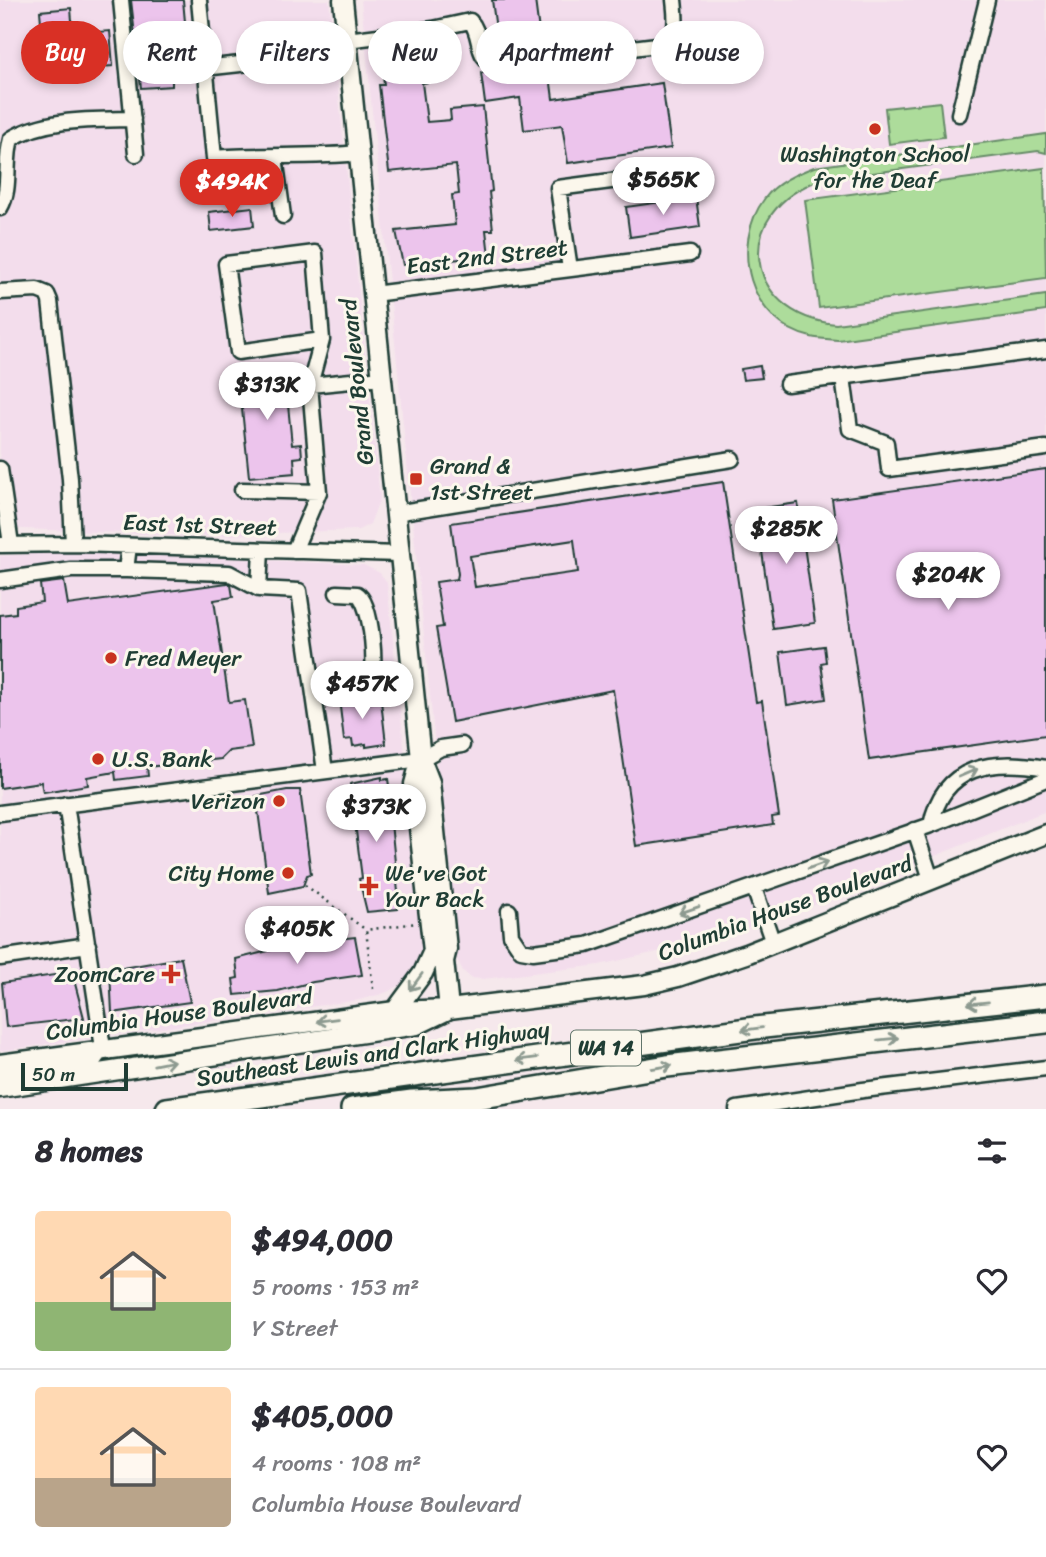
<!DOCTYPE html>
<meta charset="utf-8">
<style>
:root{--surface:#fff;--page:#f7f7f7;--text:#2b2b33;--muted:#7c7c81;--line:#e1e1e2;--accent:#d93025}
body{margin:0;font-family:Sriracha,sans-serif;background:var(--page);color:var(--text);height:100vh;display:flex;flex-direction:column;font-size:26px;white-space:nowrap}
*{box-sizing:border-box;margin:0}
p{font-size:23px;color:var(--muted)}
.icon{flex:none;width:38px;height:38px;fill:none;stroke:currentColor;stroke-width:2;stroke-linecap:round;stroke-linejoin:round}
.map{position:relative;height:1109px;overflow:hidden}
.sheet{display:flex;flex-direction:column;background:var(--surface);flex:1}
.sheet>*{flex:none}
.hud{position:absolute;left:21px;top:21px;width:1004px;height:63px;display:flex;gap:14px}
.scale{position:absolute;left:21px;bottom:18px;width:107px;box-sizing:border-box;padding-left:7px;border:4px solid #1f3d34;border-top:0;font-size:19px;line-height:24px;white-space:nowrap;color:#1f3d34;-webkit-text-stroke:5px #fbf7ec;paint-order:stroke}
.price{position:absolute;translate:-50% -60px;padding:0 16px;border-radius:24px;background:#fff;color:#222;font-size:23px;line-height:46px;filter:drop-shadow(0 2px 4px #0008)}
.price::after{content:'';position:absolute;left:50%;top:42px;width:21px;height:16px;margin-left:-10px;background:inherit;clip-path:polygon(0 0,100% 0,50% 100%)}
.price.current{background:var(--accent);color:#fff}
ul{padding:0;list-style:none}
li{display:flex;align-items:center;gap:21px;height:175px;padding:0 35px}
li+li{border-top:2px solid var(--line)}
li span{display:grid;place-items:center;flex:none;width:196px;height:140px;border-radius:7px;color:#555}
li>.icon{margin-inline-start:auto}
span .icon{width:84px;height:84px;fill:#fffc;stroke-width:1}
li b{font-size:30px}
h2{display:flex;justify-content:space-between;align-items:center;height:84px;padding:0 35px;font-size:30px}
.chip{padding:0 24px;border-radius:32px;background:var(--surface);box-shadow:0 4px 10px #0003;font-size:24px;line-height:63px}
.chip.current{background:var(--accent);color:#fff}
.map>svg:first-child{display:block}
</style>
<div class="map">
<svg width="1046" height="1109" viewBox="0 0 1046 1109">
<rect width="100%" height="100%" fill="#f6e8ec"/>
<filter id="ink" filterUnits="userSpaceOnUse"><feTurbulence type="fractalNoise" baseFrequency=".0143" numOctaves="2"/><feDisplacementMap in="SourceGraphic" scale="14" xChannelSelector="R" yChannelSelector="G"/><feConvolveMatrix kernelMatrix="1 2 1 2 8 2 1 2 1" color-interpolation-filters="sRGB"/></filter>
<g filter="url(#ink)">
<!-- built -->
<path fill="#f3ddec" d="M0,0H329L380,498L370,524L358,530L195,536L0,528Z
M361,0H1046V811L802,910L701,942L599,965L483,979L471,978L463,971L456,957Z
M79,551L364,565L380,573L387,583L423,930V951L419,967L406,982L385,993L359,1000L0,1051V556Z"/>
<!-- pitch -->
<path fill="#addc9b" stroke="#668c68" stroke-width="2" d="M940,102L944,137L889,144L885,108Z
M1046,134V153L1038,151L820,180C731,211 742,314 836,324L1046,295V311L838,340C829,339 820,339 811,337C749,323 729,246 765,198C777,182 796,174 814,167Z
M1044,168L1046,278L819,308L805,200Z"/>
<!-- building -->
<path fill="#ecc4ec" stroke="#1f3d34" stroke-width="2" fill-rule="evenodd" d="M131,0H183L185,22L177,23L181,78H172V86L141,88Z
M492,0H535L539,31L497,37Z
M71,8L73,34L110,31L113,66L73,69L72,54L44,56L40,11Z
M420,56L427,57L430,82L422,83L427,122L451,120L450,110L483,107L492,191L489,192L493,230H486L489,256L403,265L396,231L455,225L452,195L459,194L456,165L389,172L379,85H384L382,63L391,62V59Z
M549,68L553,99L662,83L671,148L568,163L562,125L524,130L520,98L485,103L481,73Z
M696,197L700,227L630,237L626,207Z
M252,207L254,226L211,231L209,212Z
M284,365L292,445L301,444L302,457L294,458L295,473L249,477L238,370Z
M760,366L762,378L743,380L741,369Z
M1046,469V735L869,760L832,499Z
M723,482L756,702L762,701L779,816L772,817L773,825L636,846L613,690L452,722L436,628L443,627L436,582L457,579L458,574L451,523ZM574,540L578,572L475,587L470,556Z
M798,503L815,623L773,629L756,509Z
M64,581L68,605L227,583L231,585L233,597L214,600L229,702L245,700L252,748L229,751L221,759L147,767L148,776L116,780L115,772L87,777L88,785L43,792L41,782L0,788V615L16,613V606L42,602L40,584Z
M824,646L826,662L821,663L826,699L787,705L780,652Z
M356,682L349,690L351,699L359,704L381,701L386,744L366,747V744L353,746L352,739L344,740L340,707L349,694L346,688L337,684Z
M382,777V780L388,779L393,813H390L399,902L398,909L367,912L359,879L362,878L350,784Z
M287,790H300L311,874L307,875L303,886L269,893L256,796Z
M355,937L362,975L313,982L278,991L235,995L233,979L238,978L236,959L284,947L283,945Z
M181,958L190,1002L112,1013L110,970Z
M67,973L68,976H73L84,1018L6,1027L2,983Z"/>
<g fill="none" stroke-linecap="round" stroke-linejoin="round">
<!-- minor casing -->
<g stroke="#1f3d34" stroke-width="19">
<path id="minor" d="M121,0L136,154
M199,0L214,158C263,154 310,158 359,153
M347,40L433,29L470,21C484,36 473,60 498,64L657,45C680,38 676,20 674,0
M204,68L313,56
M959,114L987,0
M275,157L283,216
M0,208C12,188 4,163 11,139C45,118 94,120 133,119
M570,269L558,188L679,172
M0,292L37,290L47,294L50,301L70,479L73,544
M373,294L690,254
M843,377L850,429L886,443L889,469L1046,448
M787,384L1046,350
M310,385L322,340L315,253L226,264L238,352L322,340
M0,469L11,544
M242,490L319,492
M395,513L732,459
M0,545L77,544L399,554
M129,546L126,570L229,573L259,589L299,591L325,771
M294,551L319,492L310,385L382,378
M0,580L71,570H126
M259,589L261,550
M337,593L357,594C372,602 379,678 368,690L358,692
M315,699L339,695
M0,813L421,759L441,748L462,745
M931,825C943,764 993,759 1046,768
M915,830L931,879
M754,888L773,943
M509,911L511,935L521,950L533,952L587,945L931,825L1046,779
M0,958L88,945
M0,1077L83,1065L93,1062L103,1048L66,804
M737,1109L863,1090L1046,1068"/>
</g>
<!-- major casing -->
<g stroke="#1f3d34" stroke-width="23">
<path id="major" d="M343,0L421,759L430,782L447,949L444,961L449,1009
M421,759L414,784L433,951L444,961
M395,1011L423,973L433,951
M0,1064L395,1011L449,1009L644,985L678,977L746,954L1046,834
M0,1088L417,1025L446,1011"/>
</g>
<!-- highway casing -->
<g stroke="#1f3d34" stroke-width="26">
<path id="highway" d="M167,1109L755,1028L1046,996
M352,1109L412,1101L477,1098L667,1066L1046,1022"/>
</g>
<!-- path -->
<path stroke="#1f3d34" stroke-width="2.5" stroke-dasharray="2 5" stroke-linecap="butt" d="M305,885L366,930
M373,989L366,930L416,923"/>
<!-- minor -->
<use href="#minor" stroke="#fbf7ec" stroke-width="14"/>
<!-- major -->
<use href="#major" stroke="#fbf7ec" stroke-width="18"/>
<!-- highway -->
<use href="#highway" stroke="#fbf7ec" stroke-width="21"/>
</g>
<!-- one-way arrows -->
<defs><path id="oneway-shaft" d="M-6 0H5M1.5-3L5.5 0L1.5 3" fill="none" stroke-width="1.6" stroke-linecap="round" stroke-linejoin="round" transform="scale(1.75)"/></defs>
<g stroke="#8d9a90">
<use href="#oneway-shaft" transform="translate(968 773) rotate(-23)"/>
<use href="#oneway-shaft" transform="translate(818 865) rotate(-20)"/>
<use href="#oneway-shaft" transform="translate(689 910) rotate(161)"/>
<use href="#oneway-shaft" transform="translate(416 982) rotate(126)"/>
<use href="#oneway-shaft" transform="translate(978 1003) rotate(174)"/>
<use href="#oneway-shaft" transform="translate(327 1020) rotate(173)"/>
<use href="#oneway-shaft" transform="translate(752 1029) rotate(173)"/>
<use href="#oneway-shaft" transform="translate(888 1039) rotate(-6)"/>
<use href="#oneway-shaft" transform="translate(527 1059) rotate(172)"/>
<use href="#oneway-shaft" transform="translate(164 1063) rotate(-11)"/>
<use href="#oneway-shaft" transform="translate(662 1067) rotate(-9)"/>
</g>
</g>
<!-- markers -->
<g fill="#c8321e" stroke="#fbf7ec" stroke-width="2.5">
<circle cx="875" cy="129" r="7"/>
<rect x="409" y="472" width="14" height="14" rx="3.5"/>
<circle cx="111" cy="658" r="7"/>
<circle cx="98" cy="759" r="7"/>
<circle cx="279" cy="801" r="7"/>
<circle cx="288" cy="873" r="7"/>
<path d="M365.5 875.5h7v7h7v7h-7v7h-7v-7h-7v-7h7z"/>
<path d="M167.5 963.5h7v7h7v7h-7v7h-7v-7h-7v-7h7z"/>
</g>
<g text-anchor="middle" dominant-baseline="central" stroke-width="6" stroke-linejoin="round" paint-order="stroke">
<!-- shield labels -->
<rect fill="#fbf7ec" stroke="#61756b" stroke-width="2" x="571" y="1030.5" width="70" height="35" rx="5"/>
<g font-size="21" font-weight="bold" fill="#1f3d34">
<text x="606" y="1048">WA 14</text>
</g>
<!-- poi labels -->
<g font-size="23" fill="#1f3d34" stroke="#fbf7ec" text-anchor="start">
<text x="875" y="154" text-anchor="middle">Washington School<tspan x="875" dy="26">for the Deaf</tspan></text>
<text x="430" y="466">Grand &amp;<tspan x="430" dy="26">1st Street</tspan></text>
<text x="125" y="658">Fred Meyer</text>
<text x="112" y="759">U.S. Bank</text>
<text x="265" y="801" text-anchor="end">Verizon</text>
<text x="274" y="873" text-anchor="end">City Home</text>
<text x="385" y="873">We've Got<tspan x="385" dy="26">Your Back</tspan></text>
<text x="155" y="974" text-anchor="end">ZoomCare</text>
</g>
<!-- street labels -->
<g font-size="23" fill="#1f3d34" stroke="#fbf7ec">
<text transform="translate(487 257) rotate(-7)">East 2nd Street</text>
<text transform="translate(357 382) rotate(-96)">Grand Boulevard</text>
<text transform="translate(200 525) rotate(2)">East 1st Street</text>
<text transform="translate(785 908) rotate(-20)">Columbia House Boulevard</text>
<text transform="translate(179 1014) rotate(-8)">Columbia House Boulevard</text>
<text transform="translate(373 1054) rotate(-8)">Southeast Lewis and Clark Highway</text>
</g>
</g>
</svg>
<div class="scale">50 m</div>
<b class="price" style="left:663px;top:217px">$565K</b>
<b class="price current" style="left:232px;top:219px">$494K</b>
<b class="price" style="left:267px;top:422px">$313K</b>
<b class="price" style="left:786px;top:566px">$285K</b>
<b class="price" style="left:948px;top:612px">$204K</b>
<b class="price" style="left:362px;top:721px">$457K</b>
<b class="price" style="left:376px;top:844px">$373K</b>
<b class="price" style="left:297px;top:966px">$405K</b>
<div class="hud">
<a class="chip current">Buy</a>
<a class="chip">Rent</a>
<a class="chip">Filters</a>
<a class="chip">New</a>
<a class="chip">Apartment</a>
<a class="chip">House</a>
</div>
</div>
<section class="sheet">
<h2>8 homes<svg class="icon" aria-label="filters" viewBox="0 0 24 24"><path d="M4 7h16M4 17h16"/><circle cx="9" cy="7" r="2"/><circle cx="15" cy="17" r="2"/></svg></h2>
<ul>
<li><span style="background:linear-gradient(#ffd9b3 65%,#8fb573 0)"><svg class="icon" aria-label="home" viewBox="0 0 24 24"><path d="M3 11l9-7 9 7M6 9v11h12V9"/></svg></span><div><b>$494,000</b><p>5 rooms · 153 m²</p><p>Y Street</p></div><svg class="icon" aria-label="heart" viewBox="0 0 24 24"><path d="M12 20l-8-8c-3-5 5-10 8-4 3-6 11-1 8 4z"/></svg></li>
<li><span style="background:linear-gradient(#ffd9b3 65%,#b9a48a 0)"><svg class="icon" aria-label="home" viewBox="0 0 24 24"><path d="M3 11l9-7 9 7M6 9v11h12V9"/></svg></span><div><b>$405,000</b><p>4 rooms · 108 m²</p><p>Columbia House Boulevard</p></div><svg class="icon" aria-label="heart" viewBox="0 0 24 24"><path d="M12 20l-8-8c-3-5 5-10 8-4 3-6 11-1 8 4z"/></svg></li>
</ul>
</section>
